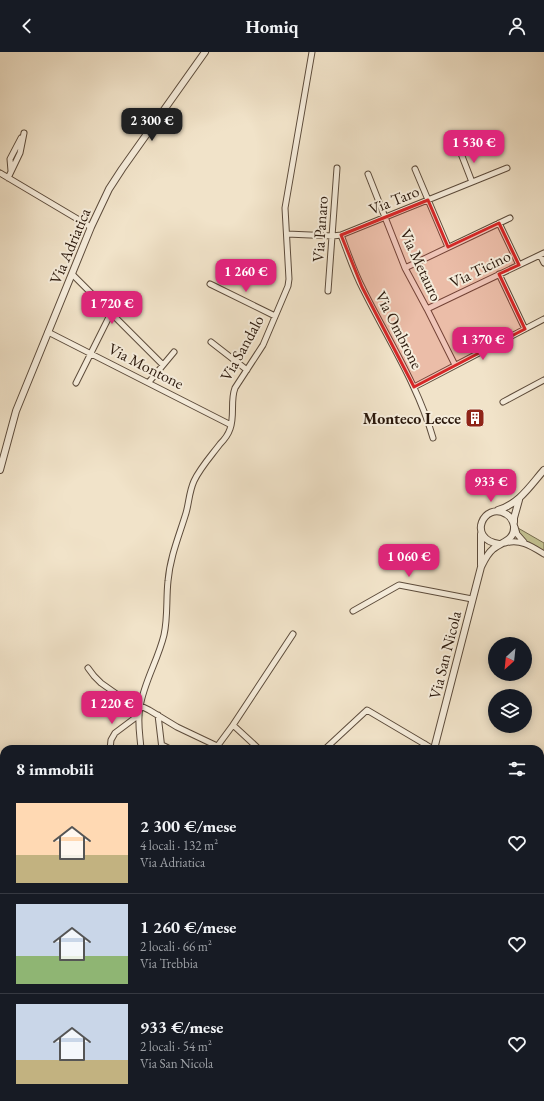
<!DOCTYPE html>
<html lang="it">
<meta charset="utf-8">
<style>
:root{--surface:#171b24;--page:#242831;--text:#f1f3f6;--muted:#9ea1a6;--line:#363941;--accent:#db2777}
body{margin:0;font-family:"EB Garamond",serif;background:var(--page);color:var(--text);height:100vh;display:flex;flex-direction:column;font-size:15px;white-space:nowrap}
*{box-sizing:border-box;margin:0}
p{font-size:13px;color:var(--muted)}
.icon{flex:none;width:22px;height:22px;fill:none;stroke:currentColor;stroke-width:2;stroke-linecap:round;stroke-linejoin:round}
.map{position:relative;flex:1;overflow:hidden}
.details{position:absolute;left:0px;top:693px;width:544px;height:356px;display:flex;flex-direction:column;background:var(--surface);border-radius:12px 12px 0 0;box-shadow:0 2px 10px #0003}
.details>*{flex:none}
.needle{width:26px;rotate:207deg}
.tools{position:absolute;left:488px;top:585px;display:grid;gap:8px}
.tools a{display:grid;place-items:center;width:44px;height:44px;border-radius:50%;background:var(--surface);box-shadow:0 2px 10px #0003;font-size:20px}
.price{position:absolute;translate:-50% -34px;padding:0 9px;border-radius:8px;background:var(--accent);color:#fff;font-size:13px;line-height:26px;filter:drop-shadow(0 1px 2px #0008)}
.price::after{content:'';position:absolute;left:50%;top:24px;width:12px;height:9px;margin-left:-6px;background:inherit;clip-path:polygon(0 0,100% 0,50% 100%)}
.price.active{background:#222;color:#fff}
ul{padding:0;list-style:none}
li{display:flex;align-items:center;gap:12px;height:100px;padding:0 16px}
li+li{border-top:1px solid var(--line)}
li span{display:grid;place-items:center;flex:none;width:112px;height:80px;border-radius:0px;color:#555}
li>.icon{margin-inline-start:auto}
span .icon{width:48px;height:48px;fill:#fffc;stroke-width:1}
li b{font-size:17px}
h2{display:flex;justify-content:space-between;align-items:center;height:48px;padding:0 16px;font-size:17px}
header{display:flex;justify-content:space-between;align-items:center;height:52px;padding:0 16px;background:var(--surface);font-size:18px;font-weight:700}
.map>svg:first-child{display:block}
</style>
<header><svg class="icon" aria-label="back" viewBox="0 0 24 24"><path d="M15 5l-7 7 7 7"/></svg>Homiq<svg class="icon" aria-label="person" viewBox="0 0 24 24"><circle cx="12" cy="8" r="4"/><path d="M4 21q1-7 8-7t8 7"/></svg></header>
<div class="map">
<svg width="544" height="1049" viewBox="0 0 544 1049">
<rect width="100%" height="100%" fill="#f1e3c9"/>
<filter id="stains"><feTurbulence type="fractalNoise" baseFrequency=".005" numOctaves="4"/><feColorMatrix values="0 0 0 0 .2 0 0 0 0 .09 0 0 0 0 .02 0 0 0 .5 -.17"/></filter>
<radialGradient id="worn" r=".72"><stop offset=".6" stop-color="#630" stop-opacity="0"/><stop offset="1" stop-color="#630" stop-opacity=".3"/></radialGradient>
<!-- green -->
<path fill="#c2c191" stroke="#766c4e" d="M518,476L544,491V500L526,490L521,485Z"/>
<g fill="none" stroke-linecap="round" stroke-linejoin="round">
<!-- minor casing -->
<g stroke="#5c4b3b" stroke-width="7">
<path id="minor" d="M460,99L472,130
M415,117L448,195
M11,119L10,107L21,86
M0,121L91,175
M368,122L405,216L427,257L455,313
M8,126L20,101L24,81
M499,171L519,213
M287,182L333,184L341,183L507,116
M341,183C348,201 354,220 363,237C387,286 418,333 433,386
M540,203L544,211
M405,216L510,166
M72,222L163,313
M499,222L525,277
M210,232L275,264
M328,239L337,116
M427,257L544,201
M48,280L231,373
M211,290L247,318
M149,330L174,300
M76,331L111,261
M414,335L544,267
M503,350L544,328
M515,475L517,482L524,490
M505,491C521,487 531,494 544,502
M353,559L399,533L472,547
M88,616L94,624L101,631L118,643L149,658L177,675L217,694
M158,663L162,697
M233,673L293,582
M162,693L170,697
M216,696L233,673L259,697
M110,697L111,688L115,681L139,663
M141,697C140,683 137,669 140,655C144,630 158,608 164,583C168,565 166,547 168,529C170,505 179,484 186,461C189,451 189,440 194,429C200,416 211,404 220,392C224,388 228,383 230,377C235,364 230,349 235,336L263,293L288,234L289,227L285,156L312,0
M325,697L367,658L433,697
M422,697L425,692
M0,886L4,880
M0,957L4,959
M110,1045L115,1049
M344,1045L347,1049
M34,1049L37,1045"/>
</g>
<!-- tertiary casing -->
<g stroke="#5c4b3b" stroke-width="8">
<path id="tertiary" d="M0,418L16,359L91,175L109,137L122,117L205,0
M498,458C519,452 530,434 544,418
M514,470V466L519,448
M481,482V513
M434,697L481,515C484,509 487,502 493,497C501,490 515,489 514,474C513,469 510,464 506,462C484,449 466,487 499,492
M421,1045L422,1049"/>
</g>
<!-- trunk casing -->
<g stroke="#2a180c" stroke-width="10">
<path id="trunk" d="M435,1045L439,1049
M410,1049L411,1045"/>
</g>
<!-- minor -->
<use href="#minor" stroke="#f6eddc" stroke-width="5"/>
<!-- tertiary -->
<use href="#tertiary" stroke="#f6eddc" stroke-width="6"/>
<!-- trunk -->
<use href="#trunk" stroke="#f1e3c9" stroke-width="8"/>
</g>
<!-- marked area -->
<path fill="#d62828" fill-opacity="0.2" stroke="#d62828" stroke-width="3" stroke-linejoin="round" d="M428,148L448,195L499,171L519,213L499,222L525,277L414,335L362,235L341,183Z"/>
<!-- icons -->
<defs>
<g id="building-square" transform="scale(1)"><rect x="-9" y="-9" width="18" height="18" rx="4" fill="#8f2418" stroke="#f6eddc"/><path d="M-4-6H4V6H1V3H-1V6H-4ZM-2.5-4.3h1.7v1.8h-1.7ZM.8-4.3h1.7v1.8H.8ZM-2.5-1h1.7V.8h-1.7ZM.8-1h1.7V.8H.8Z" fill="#fff"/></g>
</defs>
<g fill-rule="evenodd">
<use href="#building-square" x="475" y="366"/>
</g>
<g text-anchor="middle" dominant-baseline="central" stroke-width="4" stroke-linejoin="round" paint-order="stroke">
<!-- street labels -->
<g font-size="16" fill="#2a180c" stroke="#f6eddc">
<text transform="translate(394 148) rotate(-22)">Via Taro</text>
<text transform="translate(320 177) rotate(-86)">Via Panaro</text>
<text transform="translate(70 194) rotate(-67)">Via Adriatica</text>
<text transform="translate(421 213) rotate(65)">Via Metauro</text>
<text transform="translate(480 217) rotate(-26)">Via Ticino</text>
<text transform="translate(399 278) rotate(63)">Via Ombrone</text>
<text transform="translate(242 296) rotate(-61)">Via Sandalo</text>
<text transform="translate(146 314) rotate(27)">Via Montone</text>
<text transform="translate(445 603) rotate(-76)">Via San Nicola</text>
</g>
<!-- poi labels -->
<g font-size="16" font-weight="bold" fill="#2a180c" stroke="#f6eddc" text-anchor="end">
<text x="461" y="366">Monteco Lecce</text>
</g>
</g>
<rect width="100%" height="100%" filter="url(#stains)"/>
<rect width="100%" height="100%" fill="url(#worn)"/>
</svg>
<div class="tools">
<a><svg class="needle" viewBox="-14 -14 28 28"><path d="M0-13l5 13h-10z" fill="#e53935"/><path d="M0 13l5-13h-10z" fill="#9ea1a6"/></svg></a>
<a><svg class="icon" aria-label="layers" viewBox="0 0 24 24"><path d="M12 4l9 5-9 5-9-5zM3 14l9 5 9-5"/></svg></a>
</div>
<b class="price active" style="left:152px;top:90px">2 300 €</b>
<b class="price" style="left:474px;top:112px">1 530 €</b>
<b class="price" style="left:246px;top:241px">1 260 €</b>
<b class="price" style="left:112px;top:273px">1 720 €</b>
<b class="price" style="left:483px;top:309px">1 370 €</b>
<b class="price" style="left:491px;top:451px">933 €</b>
<b class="price" style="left:409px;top:526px">1 060 €</b>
<b class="price" style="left:112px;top:673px">1 220 €</b>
<section class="details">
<h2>8 immobili<svg class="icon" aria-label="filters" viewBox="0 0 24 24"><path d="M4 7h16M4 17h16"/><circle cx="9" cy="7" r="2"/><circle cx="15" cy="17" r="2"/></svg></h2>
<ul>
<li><span style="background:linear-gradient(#ffd9b3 65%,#c2b280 0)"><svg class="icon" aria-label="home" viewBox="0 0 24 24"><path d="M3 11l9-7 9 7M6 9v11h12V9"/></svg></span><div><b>2 300 €/mese</b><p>4 locali · 132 m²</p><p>Via Adriatica</p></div><svg class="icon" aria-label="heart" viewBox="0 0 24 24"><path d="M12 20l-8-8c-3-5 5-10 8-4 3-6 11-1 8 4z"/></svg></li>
<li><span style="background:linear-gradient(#c9d6e8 65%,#8fb573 0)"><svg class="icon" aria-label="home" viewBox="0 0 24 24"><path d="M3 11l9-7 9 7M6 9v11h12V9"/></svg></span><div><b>1 260 €/mese</b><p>2 locali · 66 m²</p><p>Via Trebbia</p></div><svg class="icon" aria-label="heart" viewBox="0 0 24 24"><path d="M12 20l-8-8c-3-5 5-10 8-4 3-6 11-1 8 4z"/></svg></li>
<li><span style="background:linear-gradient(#c9d6e8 70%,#c2b280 0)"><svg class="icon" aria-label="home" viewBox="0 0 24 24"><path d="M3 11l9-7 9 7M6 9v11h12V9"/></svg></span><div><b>933 €/mese</b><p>2 locali · 54 m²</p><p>Via San Nicola</p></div><svg class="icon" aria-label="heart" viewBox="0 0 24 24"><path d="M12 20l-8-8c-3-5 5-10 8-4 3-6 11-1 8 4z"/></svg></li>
</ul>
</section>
</div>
